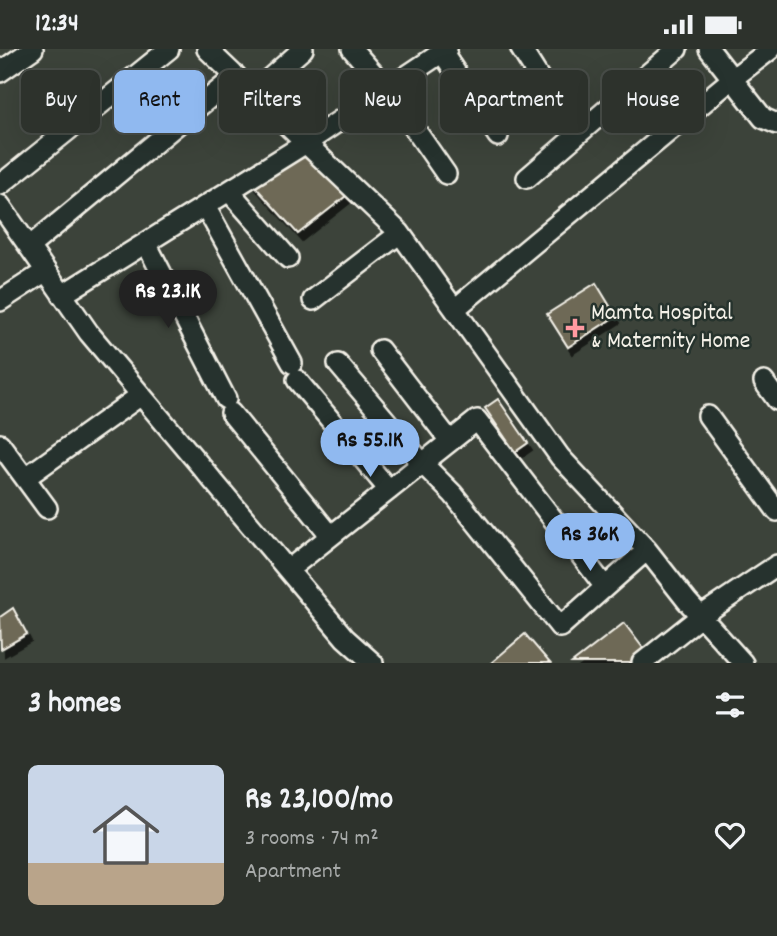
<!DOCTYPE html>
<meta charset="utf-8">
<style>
:root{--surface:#2d322c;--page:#393e38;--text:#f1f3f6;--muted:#a7aaa9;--line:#484d48;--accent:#90b9f0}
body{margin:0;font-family:Dekko,sans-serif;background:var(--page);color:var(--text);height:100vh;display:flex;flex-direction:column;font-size:26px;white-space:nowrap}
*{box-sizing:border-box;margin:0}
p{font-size:23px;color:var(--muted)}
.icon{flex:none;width:38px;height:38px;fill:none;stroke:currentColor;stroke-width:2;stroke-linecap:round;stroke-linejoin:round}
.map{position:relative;height:614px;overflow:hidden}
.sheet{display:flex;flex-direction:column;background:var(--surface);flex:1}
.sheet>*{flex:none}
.top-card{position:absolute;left:21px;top:21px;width:735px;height:63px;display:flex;gap:14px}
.price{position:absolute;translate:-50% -60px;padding:0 16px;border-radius:24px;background:var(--accent);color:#111;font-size:23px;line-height:46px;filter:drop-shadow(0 2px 4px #0008)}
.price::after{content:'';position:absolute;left:50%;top:42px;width:21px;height:16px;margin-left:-10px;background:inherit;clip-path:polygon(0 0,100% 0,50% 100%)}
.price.selected{background:#222;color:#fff}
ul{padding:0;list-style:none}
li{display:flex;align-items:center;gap:21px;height:175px;padding:0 28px}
li span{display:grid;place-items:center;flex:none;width:196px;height:140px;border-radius:10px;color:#555}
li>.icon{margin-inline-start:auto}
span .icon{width:84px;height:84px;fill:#fffc;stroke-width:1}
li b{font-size:30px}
h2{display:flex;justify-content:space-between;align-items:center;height:84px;padding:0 28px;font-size:30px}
.chip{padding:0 24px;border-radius:10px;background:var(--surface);box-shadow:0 7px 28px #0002,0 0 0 2px var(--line);font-size:24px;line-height:63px}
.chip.selected{background:var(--accent);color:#111}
.status{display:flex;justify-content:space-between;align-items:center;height:49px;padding:0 35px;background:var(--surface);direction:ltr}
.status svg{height:19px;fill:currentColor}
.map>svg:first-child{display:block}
</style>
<div class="status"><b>12:34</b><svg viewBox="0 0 49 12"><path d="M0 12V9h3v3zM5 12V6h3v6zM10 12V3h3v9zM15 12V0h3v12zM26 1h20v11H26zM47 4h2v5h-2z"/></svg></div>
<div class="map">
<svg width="777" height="614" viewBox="0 0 777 614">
<defs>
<filter id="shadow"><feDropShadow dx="4" dy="7" stdDeviation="0" flood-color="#0009"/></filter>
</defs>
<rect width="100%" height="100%" fill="#3c433a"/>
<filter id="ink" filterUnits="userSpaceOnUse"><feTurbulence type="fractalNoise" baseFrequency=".0143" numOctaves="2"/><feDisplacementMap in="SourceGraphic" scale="14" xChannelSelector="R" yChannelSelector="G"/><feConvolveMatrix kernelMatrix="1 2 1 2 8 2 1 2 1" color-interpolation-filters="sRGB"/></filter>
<g filter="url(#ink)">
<!-- building -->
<path fill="#6e6957" stroke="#f4f1e8" stroke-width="2" filter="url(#shadow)" d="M304,99L351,143L298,185L252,134Z
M596,234L616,267L568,298L547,265Z
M498,350L528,394L515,403L485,359Z
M13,559L27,585L1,600L0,568Z
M624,574L646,603L631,614H572Z
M525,585L550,614H491Z"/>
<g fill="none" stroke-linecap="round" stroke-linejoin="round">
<!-- minor casing -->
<g stroke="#f4f1e8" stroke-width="24">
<path id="minor" d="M207,0L400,184L560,408L647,501L687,552L743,614
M352,0L387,40L446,125
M521,0L550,46
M709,0L763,69L777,75
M442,3L498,87
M0,23L33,0
M253,44L303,0
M527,129L677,0
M0,136L169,0
M229,142L288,209
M0,156L89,284L345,589L373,614
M205,157L292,314
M146,194L226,350
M29,198L236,27
M62,246L306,94L447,0
M313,251L400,184
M0,252L46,222
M455,260L732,30L771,0
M380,301L450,392
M338,315L422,414L453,445L560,578L647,501
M297,331L389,441
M764,333L777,351
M231,364L331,487
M708,367L777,462
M0,395L47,459
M25,429L141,346
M288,521L477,371L605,538
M642,614L701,567L777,516"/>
</g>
<!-- minor -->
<use href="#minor" stroke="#26332d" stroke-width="19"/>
</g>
</g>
<!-- markers -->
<path fill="#ff9aa2" stroke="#26332d" stroke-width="2.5" d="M571.5 268.5h7v7h7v7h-7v7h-7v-7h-7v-7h7z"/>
<g text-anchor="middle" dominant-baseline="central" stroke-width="5" stroke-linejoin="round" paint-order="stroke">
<!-- poi labels -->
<g font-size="24" fill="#f4f1e8" stroke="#26332d" text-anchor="start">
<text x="591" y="265">Mamta Hospital<tspan x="591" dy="28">&amp; Maternity Home</tspan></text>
</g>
</g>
</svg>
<b class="price selected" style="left:168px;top:281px">Rs 23.1K</b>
<b class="price" style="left:370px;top:430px">Rs 55.1K</b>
<b class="price" style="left:590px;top:524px">Rs 36K</b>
<div class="top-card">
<a class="chip">Buy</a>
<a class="chip selected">Rent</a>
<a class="chip">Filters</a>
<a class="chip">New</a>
<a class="chip">Apartment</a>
<a class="chip">House</a>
</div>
</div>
<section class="sheet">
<h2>3 homes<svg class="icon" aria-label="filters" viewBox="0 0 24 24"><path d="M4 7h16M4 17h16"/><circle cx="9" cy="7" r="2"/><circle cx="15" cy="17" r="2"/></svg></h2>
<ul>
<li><span style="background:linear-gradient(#c9d6e8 70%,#b9a48a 0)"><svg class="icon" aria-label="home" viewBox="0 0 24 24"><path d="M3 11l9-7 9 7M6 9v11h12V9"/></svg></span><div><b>Rs 23,100/mo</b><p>3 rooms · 74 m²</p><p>Apartment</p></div><svg class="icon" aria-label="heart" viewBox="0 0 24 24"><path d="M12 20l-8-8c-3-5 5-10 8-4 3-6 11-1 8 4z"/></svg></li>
</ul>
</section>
